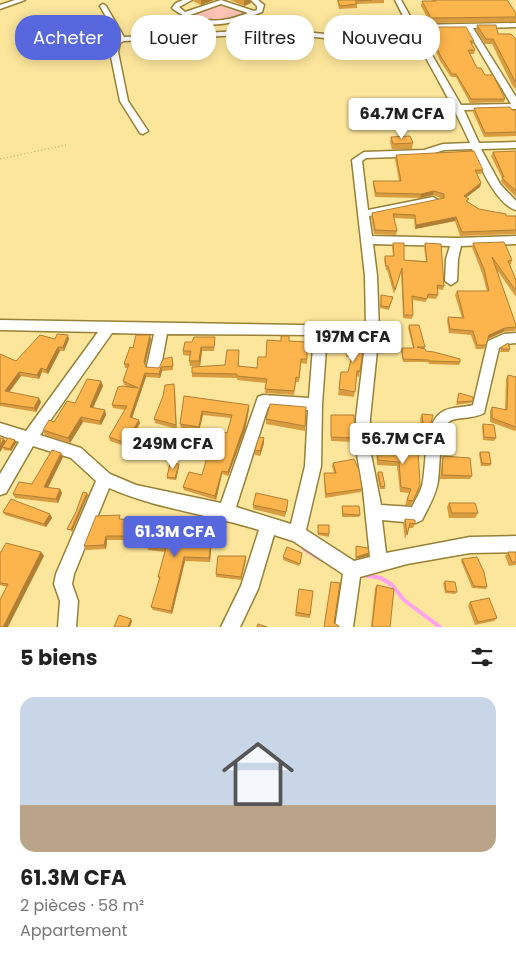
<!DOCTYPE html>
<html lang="fr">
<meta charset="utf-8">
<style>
:root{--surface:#fff;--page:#f2f2f2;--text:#222;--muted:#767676;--accent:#5767dd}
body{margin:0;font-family:Poppins,sans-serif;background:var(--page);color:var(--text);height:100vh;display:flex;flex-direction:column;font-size:19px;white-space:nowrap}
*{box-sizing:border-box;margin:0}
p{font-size:16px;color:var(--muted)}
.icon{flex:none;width:28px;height:28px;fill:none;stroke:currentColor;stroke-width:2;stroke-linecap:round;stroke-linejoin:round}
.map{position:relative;height:627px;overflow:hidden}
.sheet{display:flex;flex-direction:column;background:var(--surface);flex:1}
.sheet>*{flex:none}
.banner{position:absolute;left:15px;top:15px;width:486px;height:45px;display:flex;gap:10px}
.price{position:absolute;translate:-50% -42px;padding:0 11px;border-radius:5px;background:#fff;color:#222;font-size:16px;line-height:32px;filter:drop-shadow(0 1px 2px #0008)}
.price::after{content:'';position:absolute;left:50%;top:30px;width:15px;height:11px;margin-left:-8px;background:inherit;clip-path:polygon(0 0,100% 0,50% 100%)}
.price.active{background:var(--accent);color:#fff}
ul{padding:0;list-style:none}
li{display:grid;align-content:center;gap:10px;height:265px;padding:0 20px}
li span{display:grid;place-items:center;height:155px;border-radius:15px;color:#555}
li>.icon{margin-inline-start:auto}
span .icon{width:90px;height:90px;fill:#fffc;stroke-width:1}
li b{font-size:21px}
h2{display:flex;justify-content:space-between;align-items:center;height:60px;padding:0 20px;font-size:21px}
.tag{padding:0 18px;border-radius:20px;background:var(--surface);box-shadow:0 2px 12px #0003;font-size:18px;line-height:45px}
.tag.active{background:var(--accent);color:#fff}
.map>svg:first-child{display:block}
</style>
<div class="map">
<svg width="516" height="627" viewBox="0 0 516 627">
<rect width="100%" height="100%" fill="#fce69c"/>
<!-- green -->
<path fill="#fcc2b5" d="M221,4L244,13V15C229,22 211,25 196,16L197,12Z"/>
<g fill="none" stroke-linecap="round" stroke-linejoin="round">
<!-- stream -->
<path stroke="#ffa2ee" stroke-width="4" d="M304,549L322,560
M363,575L381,578L392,585L404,600L440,627"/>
<!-- minor casing -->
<g stroke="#968137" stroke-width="3">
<path id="minor" d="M15,0H25L0,9V5Z
M183,0H192L179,7L185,12L221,0L254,11L257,10V6L251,0H258L264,5L262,12C227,26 206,32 173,9L172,8L176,3ZM221,4L248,13C227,21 210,24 190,15Z
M395,0H401L415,25L516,23V27L473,28L516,97V109L464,110L479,143L516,142V148L481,149L500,184L516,201V210C497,205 480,166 472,149L444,150L425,156L366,158L362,161L368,210L433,197L438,200L433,203L369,216L372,236L456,238L516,236V244L461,246L458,259L457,281L451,285L445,281L446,259L450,246L373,244L377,276L379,331L370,418V449L381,505L412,507C415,500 420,493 422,486C427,466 423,423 442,412C452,406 463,408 473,405L488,341L504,334L516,333V343L506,344L499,348L484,413C474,419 456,417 450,421C439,429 440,467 438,481C436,495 428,508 422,520L416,523L382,520L386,553L470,537L516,536V552L470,553L407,564L360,577L353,627H335L343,574L293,541L274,535L258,589L240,627H221L241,586L259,530C209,514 156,509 109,488L74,574L72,584L78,601L76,627H58L60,601L54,584L56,574L96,481L71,458L33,446L6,493L0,495V474L19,442L0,435V423L26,431L98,332L0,330V320L366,326L365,276L352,160L364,152L424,150L443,144L470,143C448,93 418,47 395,0ZM466,28L511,104L461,105L417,29ZM112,333L154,334L147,366L149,370L154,371L159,370L161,366L167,334L314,335L309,398L263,395L258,397L221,503L136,485L110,474L81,448L40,435ZM327,335L366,336L356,418V449L363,490L370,557L354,561L306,530L321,466L322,404ZM268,407L308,410L305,466L291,524L236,507Z
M103,4L106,6L124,37L278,29L398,42L402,44L398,46L278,33L124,41L120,43L118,52L128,101L148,131L143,134L140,133L120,101L110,52L113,42L118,38L100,6Z"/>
</g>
<!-- path -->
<path stroke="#b7a66b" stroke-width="1" stroke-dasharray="1 2.5" stroke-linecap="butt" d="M0,159L66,145"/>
<!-- minor -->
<use href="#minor" fill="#fff" fill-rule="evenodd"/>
</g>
<!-- wall -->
<path fill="#d99c41" d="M193,0H214L201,5L193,1Z
M230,0H251V3L244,6Z
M337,0H384V3L357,4V8L339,9Z
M432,0H507L516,13V22L430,23L421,6L422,1H432Z
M477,25L498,34L516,39V90L512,85L492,44H485L476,30Z
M435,27L474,41L473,44H472L475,50L474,54H470L477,68L485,75L505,99L504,102L470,103L456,77H451L440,61L428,33L429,30H434Z
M474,108L516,110V136L484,137L473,112Z
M391,137L413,143L412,149H392L390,142Z
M516,151V197L502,183L501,181L502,178L491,156L493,152Z
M396,155L483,170L481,174H477L481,183L480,187L466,197L468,202L479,209L506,216H516V234L460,236L455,221L415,229L414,219L394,218L397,231L396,235L374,234L371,217L372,213L443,199L433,195L420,198L375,197L373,185V181H399L395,159Z
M393,243L404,260L426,261L424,247L425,243L444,286L443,290L437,289L438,295L436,299L427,298L426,302L413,300V315L412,319L403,318L401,272L394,294L387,270H386L384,260L385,256H393L392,246Z
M473,243L512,260L511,264L510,265L516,280V297L497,270L516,325V329L515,331L503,332L488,339L484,349H476L471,335L449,333L447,321L448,317L462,318L455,295L457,291H487L482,273L472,247Z
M381,295L393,297L389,310L380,308Z
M409,325L425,347L424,349L426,351L460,362L459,365L429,364L428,362H403L401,351L402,348H413L408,328Z
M348,334L360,371L359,377L357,376L354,397L338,395L341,372H348L351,357H346Z
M215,337L214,351H202L200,366H190L189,361L190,356L183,355V351L192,342Z
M55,339H69L64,351H60L48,374L42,372L39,379L21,376L9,392L41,402L36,412L0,406V354L16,361Z
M151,339L145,364L146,367L159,368L173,361V370L162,371L160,378L146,377L132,418L140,423L133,436L149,443L145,454L134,451L133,449L110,441L109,437L125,410L113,408L112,405L129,387L124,385L123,381L128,368H125L124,364L133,348Z
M289,341L307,359V364L301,363L299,382H296L294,395L265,393L266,383L237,380V378L192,377V373L225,365L239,350V366L257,368L266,357Z
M502,347L510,349L509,352H500Z
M508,375L516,377V430L515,431L490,422V411L492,407L505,410L506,379Z
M101,381L103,386L93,408L106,415L101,425L83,422L70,443L45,435L43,430Z
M175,388L177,429L155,423L154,419Z
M459,393L473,401L471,403L456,405Z
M184,396L249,409L245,430L228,476L222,474L216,500L184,490L183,487L202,475L210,448H207L206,444L227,433L231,418L203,415L199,431L181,428L180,424Z
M422,414L428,434L426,439H423L420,419Z
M331,415L355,438L354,442L331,441Z
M266,419L305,426V431L266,424Z
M483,424L496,438L494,441L483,440L482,426Z
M0,438L6,441L16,443L11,451L4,450L3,448L0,452Z
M264,438V443L260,456L255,455V450Z
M377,442L409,450L419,490L411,505H405L409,493L400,492L397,466L377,465L376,446Z
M480,452L491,464L490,466H481L479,454Z
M61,453L63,457L48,488L60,489L62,493L58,503L15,498L13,494L32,484Z
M443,456L472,476L470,479H440L442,460Z
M333,463L362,489L361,492L325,498L324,477V473H334L332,466Z
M179,464V466L176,480L167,479V477Z
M378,472L385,486V489H380L377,475Z
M449,503L478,513L475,518H449L447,507Z
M253,505H288L285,517L253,509Z
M342,506L360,515L359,517H342Z
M3,512L50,514L52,518L46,527L5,515Z
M121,519L132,520L133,524L131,540H107L106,549L86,550L84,546Z
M405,519L415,524L413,528H409L405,539L403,524Z
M180,524L181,528L180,532L212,537L210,562L185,561L172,614L153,610L151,607L159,580L158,577L165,552L148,550L147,546L155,533Z
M318,527L329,534V537L318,535Z
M0,552H41L44,556L7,587L0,585Z
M508,552H516V565L509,566L505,556Z
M302,553L299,566L283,560V557Z
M462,559L487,587L486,589L472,588L461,561Z
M246,560L241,580L216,577V574Z
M445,581L457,592L455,594L445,593L443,583Z
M377,585L390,627H371L375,588Z
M299,589L310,615V618L295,616Z
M470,602L497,618L494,621L475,625L468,606Z"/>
<!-- shaded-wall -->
<path fill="#b07f35" d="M201,0H214L201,5Z
M244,0H251V3L244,6Z
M481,183L480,187L463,200L464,196Z
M434,191L433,195L420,198L421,194Z
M456,217L455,221L415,229L416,225Z
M505,328L503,332L487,339L489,335Z
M68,335L69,339L64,351L63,347Z
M150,335L151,339L145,366L144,362Z
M58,347L60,351L48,374L46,370Z
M201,347L202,351L200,366L199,361Z
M161,367L162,371L160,378L159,374Z
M41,368L42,372L39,379L37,375Z
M19,372L21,376L7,395L5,391Z
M145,373L146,377L131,421L130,417Z
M101,381L103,386L91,412L90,407Z
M39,398L41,402L36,412L34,408Z
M249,405V409L245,430L228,476V472Z
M105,410L106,415L101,425L100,421Z
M202,411L203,415L199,431V427Z
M81,417L83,422L70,443L68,438Z
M139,420L140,423L131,438L130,435Z
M264,438V443L260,456V451Z
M4,439L6,442L0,452V445Z
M15,440L16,443L11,451L10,449Z
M149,440V443L145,454L144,451Z
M61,453L63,457L46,491L44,487Z
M179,464V466L176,480L175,478Z
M222,471V474L216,500L215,496Z
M60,489L62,493L58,503L56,499Z
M87,493L88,495L72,532L71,530Z
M50,514L52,518L46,527L44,524Z
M132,520L133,524L131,540L129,536Z
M212,533V537L210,562L209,558Z
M106,536L107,540L106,549L104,545Z
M41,552L44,556L8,627H3Z
M369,553L368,556L355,559L356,557Z
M246,556V560L241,580V577Z
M184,557L185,561L172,614L171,611Z
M131,619L132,621L130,627H128Z"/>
<!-- building -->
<path fill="#fcb54c" stroke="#b07f35" d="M338,0H372L355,1L357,4L340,6Z
M435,0H507L516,13V17L431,18L422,1H436Z
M477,25H496L498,34H511L516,39V83L493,39H486Z
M435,27H466L474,41H470L475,50H468L477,68H481L485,75H493L505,99H471L456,74H452L441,57L429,30H436Z
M510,107L512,110H516V132L485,133L474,108Z
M410,136L413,143L393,144L391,137Z
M474,151L483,170H475L481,183L464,196L469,199L466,201L479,209L506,214V216H516V230L462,232L456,217L416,225L415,215L393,214L397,231L375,230L372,213L444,198V194L434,191L421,194L376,193L373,181H401L396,155Z
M516,151V191L503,179L502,177H504L493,152Z
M504,242L512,260L508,261L516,280V291L492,257L516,325V327L505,328L489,335L486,345H477L473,331L450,329L448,317L464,318L457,291H489L484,269L473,243Z
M393,243H404V260L427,262L425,243L441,244L444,286L437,285L438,295L428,294L427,299L412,296L413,315H404L402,268L395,290L388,266H386L385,256H394Z
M381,295L393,297L389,307L381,306Z
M409,325H419L425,347H417L425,349L426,351L434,352L460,359V362L429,361V360L403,359L402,348H414Z
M57,334L68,335L63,347H58L46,370L41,368L37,375L19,372L5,391L39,398L34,408L0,403V354L16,361L40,335L55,339Z
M348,334L365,336L360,371H357L355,392L339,389L341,372H348L353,352L347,351Z
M136,335H150L144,362L146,367L159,368L163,359L172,357L173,366L161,367L159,374L145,373L130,417L139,420L130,435L149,440L144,451L133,448L134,446L109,437L127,406L112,405L118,387L122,386L138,388L123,381L129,364H124L130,347L133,348Z
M281,336H289V341L307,342V359H301L299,378L296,377L294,391L265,389L267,379L237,376V374L192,373V367L225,365L227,350H239L238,366L257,368L258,357H266L267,340L281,341Z
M194,337H215L214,347H201L199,361H189L191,351H183L185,342H192Z
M508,343L510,349H501L502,347Z
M508,375L516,377V427L492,418V407L507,410Z
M87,379L101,381L90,407L105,410L100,421L81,417L68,438L43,430L49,420L54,422L67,401L75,403Z
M174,384L176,425L154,419L163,396L165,385Z
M459,393L473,397V401L457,402Z
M184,396L249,405L244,426L228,472L222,471L215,496L183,487L189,472L202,475L211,444H206L209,430L227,433L232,415L202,411L199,427L180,424Z
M270,404L306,407L305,426L266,419Z
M422,414L433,415L428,434H424Z
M331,415H354L355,438L331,437Z
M483,424L494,425L496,438L484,437Z
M259,437L264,438L260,451L255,450Z
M0,438L4,439L0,445Z
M8,438L15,440L10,449L2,447Z
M377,442L391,443V445L410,447L409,450H418L420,485L413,501L407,500L411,489L401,487L399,462L378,460Z
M52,450L61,453L44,487L60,489L56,499L13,494L19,482L32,484Z
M480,452H489L491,464L482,463Z
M443,456L470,458L472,476L442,475Z
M354,459L359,470L362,489L326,494L324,473H336L333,463Z
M170,463L179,464L175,478L167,477Z
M378,472H382L385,486L381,487Z
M83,492L87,493L71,530L67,529L76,512Z
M256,493L288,500L286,512L253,505Z
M11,499L50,514L44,524L3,512Z
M449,503H475L478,513H452Z
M342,506H359L360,515L343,514Z
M120,515L119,519L132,520L129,536H106L104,545L84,546L96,516Z
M405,519L415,520V524L410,523L407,535Z
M157,523L180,524L179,531L212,533L209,558L184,557L171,611L151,607L160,577H158L166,548L147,546L150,532L155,533Z
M318,525H329V534L318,533Z
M6,543L41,552L3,627H0V600L8,584L0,583V552H1Z
M356,546L368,548L369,553L356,557Z
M287,547L302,553L300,564L283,557Z
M508,552H516V562H512Z
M218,556H246L241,577L216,574Z
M477,557L484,572L487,587L474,586L462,559Z
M445,581L455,582L457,592L446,591Z
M331,582L340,583L334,623L339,626V627H324Z
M377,585L394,589L390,627H372Z
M299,589L313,591L310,615L296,612Z
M489,598L497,618L478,622L470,602Z
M119,615L131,619L128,627H114Z
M258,624L267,627H257Z"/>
</svg>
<b class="price" style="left:402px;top:140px">64.7M CFA</b>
<b class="price" style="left:353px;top:363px">197M CFA</b>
<b class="price" style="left:403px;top:465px">56.7M CFA</b>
<b class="price" style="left:173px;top:470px">249M CFA</b>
<b class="price active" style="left:175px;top:558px">61.3M CFA</b>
<div class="banner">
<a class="tag active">Acheter</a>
<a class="tag">Louer</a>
<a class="tag">Filtres</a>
<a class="tag">Nouveau</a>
</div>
</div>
<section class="sheet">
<h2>5 biens<svg class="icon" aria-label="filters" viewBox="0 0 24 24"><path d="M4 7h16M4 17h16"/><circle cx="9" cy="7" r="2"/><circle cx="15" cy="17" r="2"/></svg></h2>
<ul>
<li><span style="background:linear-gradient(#c9d6e8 70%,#b9a48a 0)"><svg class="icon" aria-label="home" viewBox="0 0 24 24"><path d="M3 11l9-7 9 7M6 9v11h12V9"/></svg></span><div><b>61.3M CFA</b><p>2 pièces · 58 m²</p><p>Appartement</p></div></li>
</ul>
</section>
